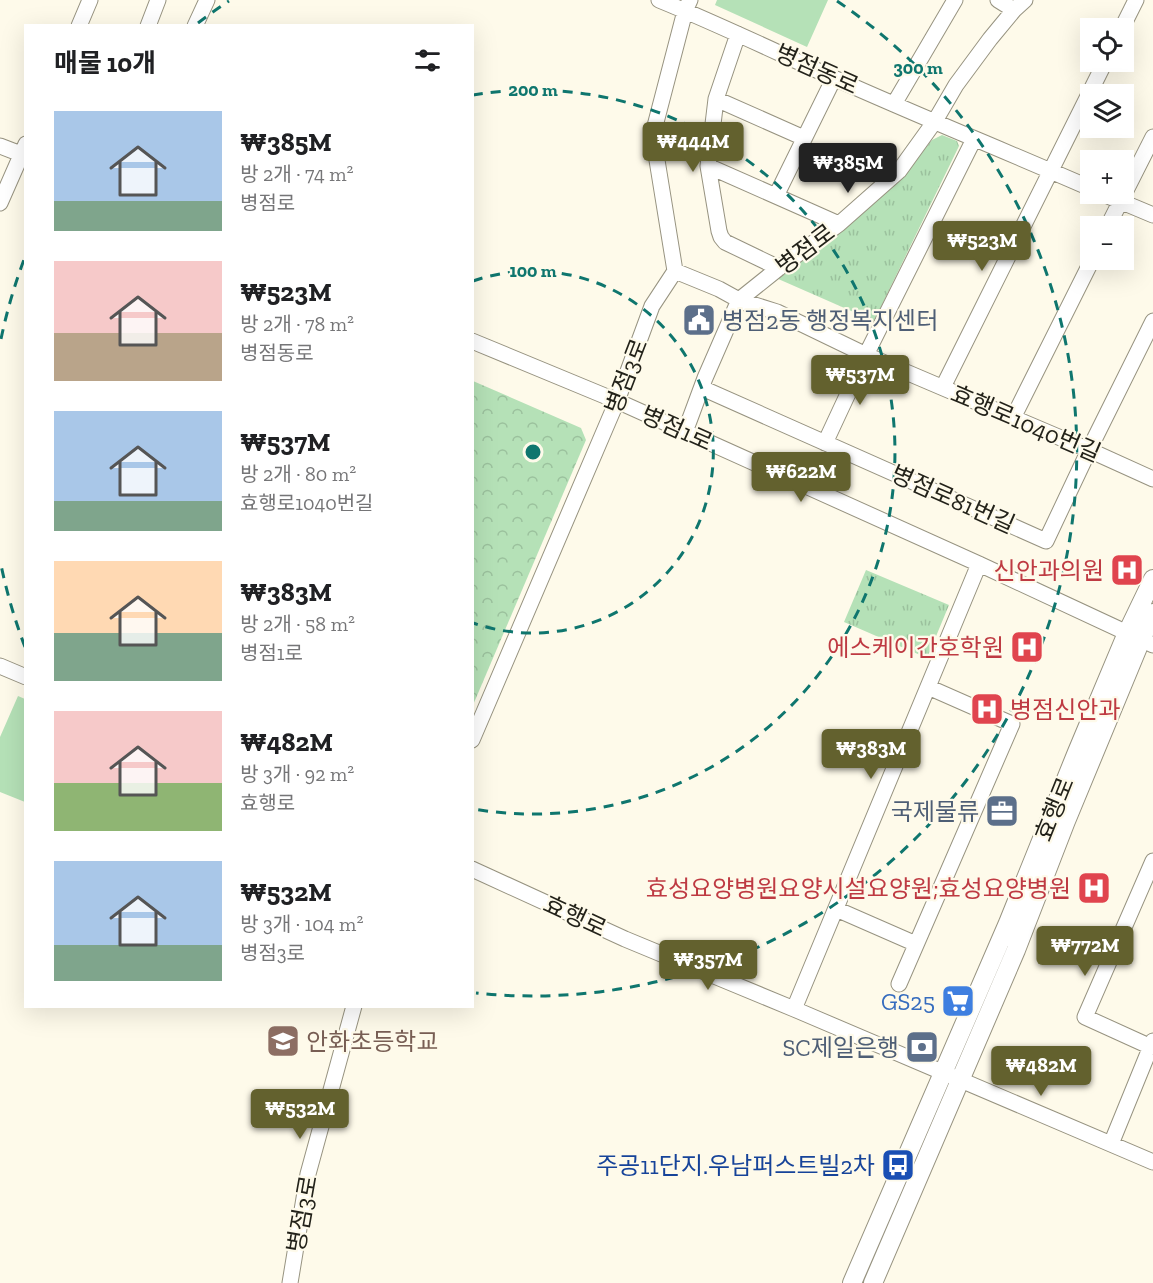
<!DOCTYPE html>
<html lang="ko">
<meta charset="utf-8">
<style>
:root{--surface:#fff;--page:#f2f2f2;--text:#202124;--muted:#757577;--accent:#63612e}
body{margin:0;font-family:"Zilla Slab","Noto Sans KR",serif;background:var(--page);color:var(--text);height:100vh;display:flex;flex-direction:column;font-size:22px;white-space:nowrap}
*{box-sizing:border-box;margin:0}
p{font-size:20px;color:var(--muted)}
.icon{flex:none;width:33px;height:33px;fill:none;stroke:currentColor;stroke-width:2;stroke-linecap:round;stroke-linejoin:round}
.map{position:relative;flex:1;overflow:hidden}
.side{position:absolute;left:24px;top:24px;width:450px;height:984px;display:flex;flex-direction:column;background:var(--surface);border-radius:0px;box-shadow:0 6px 24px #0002}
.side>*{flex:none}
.tools{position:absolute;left:1080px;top:18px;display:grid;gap:12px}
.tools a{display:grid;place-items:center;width:54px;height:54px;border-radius:0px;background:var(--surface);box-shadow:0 6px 24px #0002;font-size:30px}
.price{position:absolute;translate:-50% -51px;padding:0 14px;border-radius:6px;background:var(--accent);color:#fff;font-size:20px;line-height:39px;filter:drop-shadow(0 2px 3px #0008)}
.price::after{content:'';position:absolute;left:50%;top:36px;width:18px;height:14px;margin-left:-9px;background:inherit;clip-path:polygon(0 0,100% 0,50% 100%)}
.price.on{background:#222;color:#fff}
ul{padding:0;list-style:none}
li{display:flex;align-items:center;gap:18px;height:150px;padding:0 30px}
li span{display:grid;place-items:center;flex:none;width:168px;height:120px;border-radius:0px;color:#555}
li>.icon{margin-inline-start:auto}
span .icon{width:72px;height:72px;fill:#fffc;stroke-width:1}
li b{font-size:26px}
h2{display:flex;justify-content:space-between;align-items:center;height:72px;padding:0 30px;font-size:26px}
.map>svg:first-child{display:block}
</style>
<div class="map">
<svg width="1153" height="1283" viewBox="0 0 1153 1283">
<defs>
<pattern id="grass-tufts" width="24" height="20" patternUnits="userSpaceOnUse" patternTransform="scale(1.5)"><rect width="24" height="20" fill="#b5e1b7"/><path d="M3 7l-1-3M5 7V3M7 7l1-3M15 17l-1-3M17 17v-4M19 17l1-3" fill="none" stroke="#9bc19d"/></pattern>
<pattern id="forest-crowns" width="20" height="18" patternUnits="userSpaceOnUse" patternTransform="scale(1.5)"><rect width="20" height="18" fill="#b5e1b7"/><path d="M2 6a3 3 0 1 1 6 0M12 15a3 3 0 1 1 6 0" fill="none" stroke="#9bc19d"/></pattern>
</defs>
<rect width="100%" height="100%" fill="#fefaea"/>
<!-- grass -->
<path fill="url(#grass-tufts)" d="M942,135L957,141L959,146L874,321L776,278L900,180L932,140Z
M866,570L949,605L927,658L844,622Z"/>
<!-- forest -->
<path fill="url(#forest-crowns)" d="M473,381L581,428L586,440L473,705Z"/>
<!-- pitch -->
<path fill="#b5e1b7" d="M717,0H828L807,47L715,5Z
M18,696L25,699V802L0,792V737Z"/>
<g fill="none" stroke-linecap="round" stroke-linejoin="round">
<!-- minor casing -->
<g stroke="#979380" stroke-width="17">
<path id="minor" d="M659,0C718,24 776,52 834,78C919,116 1005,151 1090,188
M998,0L1014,10
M79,26L90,0
M148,26L158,0
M195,26L207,0
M1122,28L1136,0
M738,34L716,99L708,166L719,231L721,237L725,242L779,268
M716,99L804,138
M894,104L955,0
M0,146L26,156
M708,166L839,224
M1103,194L1153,215
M776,196L834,78
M0,203L26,144
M1108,226L1153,137
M675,271L719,289L739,300L777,312L866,355L1089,450L1153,479
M472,341L617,401L979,564L1153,645
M943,387L1105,62
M702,388L1046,541L1089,450L1153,321
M1013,418L1092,260
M685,432L705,378L739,300L779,268L839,224L899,171L935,121L956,85L990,39L1014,10L1025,0
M825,443L866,355L974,139
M0,666L26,677
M472,740L617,401L652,306L675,271L656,154L655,126L685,11L690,0
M472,869L625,939L794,1009L1153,1162
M836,909L916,944
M899,984L1012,724L928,687
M794,1009L979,564
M1151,1047L1085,1017L1153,861
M1111,1144L1153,1041
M290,1283L308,1174L354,1006"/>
</g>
<!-- major casing -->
<g stroke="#979380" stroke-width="20">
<path id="major" d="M852,1283L1008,923L1077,752L1127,633L1153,579
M873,1283L1016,950L1066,821L1141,640L1153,613"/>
</g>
<!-- minor -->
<use href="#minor" stroke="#fff" stroke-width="15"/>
<!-- major -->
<use href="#major" stroke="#fff" stroke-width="18"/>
</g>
<!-- distance rings -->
<g fill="none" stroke="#0f766e" stroke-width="3" stroke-dasharray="10 8">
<path d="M473 281A181 181 0 1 1 473 623"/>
<path d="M473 95A362 362 0 1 1 473 809"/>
<path d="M25 647A544 544 0 0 1 1 565M1 339A544 544 0 0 1 25 257M198 23A544 544 0 0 1 229 1M837 1A544 544 0 0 1 476 993"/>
</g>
<!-- icons -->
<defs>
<g id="civic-square" transform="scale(1.725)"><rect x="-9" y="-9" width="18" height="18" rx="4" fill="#5c6f8a" stroke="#fefaea"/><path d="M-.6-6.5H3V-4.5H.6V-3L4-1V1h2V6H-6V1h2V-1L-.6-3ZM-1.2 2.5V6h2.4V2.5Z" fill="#fff"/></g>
<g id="hospital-square" transform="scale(1.725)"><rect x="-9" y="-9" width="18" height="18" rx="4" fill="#e0444e" stroke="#fefaea"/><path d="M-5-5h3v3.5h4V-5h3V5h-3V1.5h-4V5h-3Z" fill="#fff"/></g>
<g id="office-square" transform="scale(1.725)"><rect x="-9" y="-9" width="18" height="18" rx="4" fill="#5c6f8a" stroke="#fefaea"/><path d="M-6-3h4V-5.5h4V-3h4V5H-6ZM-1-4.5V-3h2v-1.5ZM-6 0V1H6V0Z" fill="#fff"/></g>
<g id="supermarket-square" transform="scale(1.725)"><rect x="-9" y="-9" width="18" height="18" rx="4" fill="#3f7fe0" stroke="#fefaea"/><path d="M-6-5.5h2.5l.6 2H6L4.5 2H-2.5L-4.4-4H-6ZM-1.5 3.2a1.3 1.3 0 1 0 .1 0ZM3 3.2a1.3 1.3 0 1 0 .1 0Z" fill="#fff"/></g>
<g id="school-square" transform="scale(1.725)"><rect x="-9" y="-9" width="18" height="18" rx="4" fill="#8d6e63" stroke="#fefaea"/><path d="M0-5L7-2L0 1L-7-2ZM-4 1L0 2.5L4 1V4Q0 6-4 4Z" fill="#fff"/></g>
<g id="bank-square" transform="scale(1.725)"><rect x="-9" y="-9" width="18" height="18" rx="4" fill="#5c6f8a" stroke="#fefaea"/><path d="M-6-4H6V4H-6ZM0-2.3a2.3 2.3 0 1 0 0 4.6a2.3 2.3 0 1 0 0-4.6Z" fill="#fff"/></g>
<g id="bus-square" transform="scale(1.725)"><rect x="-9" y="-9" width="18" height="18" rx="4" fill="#1a4fb4" stroke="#fefaea"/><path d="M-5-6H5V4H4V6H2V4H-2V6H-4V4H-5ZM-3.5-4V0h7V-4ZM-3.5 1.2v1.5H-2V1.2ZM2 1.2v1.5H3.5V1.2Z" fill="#fff"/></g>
</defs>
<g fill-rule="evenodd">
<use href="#civic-square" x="699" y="320"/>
<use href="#hospital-square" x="1127" y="570"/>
<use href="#hospital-square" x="1027" y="647"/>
<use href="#hospital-square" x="987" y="709"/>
<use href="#office-square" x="1002" y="811"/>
<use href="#hospital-square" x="1094" y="888"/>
<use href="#supermarket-square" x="958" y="1001"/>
<use href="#school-square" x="283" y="1041"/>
<use href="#bank-square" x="922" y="1047"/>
<use href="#bus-square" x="898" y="1165"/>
</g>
<g text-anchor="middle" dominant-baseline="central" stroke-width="4.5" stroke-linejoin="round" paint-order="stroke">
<!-- street labels -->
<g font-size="24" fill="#23221a" stroke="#fefaea">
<text transform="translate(817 69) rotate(24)">병점동로</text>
<text transform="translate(805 249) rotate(-37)">병점로</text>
<text transform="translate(626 376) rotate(-69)">병점3로</text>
<text transform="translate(1026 423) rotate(23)">효행로1040번길</text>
<text transform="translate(677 428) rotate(24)">병점1로</text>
<text transform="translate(953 499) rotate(24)">병점로81번길</text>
<text transform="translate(1054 809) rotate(-68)">효행로</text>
<text transform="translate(575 916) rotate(25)">효행로</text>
<text transform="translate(302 1214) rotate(-80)">병점3로</text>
</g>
<!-- service labels -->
<g font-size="24" fill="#4e5e75" stroke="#fefaea" text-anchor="end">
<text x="722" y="320" text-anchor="start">병점2동 행정복지센터</text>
<text x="979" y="811">국제물류</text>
<text x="899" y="1047">SC제일은행</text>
</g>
<!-- health labels -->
<g font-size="24" fill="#be3a42" stroke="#fefaea" text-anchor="end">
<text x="1104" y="570">신안과의원</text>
<text x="1004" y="647">에스케이간호학원</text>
<text x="1010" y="709" text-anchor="start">병점신안과</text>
<text x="1071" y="888">효성요양병원요양시설요양원;효성요양병원</text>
</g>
<!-- shop labels -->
<g font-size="24" fill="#366cbe" stroke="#fefaea" text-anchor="end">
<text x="935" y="1001">GS25</text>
</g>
<!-- education labels -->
<g font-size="24" fill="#785e54" stroke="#fefaea" text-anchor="start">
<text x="306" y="1041">안화초등학교</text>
</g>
<!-- transit labels -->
<g font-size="24" fill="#164399" stroke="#fefaea" text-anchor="end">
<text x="875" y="1165">주공11단지.우남퍼스트빌2차</text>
</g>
</g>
<circle cx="533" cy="452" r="9" fill="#0f766e" stroke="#fefaea" stroke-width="3"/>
<g font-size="18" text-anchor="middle" font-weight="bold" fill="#0f766e" stroke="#fefaea" stroke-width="4.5" stroke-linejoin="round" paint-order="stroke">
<text x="918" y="74">300 m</text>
<text x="533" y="96">200 m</text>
<text x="533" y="277">100 m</text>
</g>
</svg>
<div class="tools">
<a><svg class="icon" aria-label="locate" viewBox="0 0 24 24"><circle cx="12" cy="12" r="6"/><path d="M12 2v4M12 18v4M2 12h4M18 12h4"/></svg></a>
<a><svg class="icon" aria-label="layers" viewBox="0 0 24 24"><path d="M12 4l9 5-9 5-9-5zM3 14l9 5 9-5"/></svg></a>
<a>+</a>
<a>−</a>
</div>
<b class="price" style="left:693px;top:173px">₩444M</b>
<b class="price on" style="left:848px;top:194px">₩385M</b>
<b class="price" style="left:982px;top:272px">₩523M</b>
<b class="price" style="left:860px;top:406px">₩537M</b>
<b class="price" style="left:801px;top:503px">₩622M</b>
<b class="price" style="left:871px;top:780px">₩383M</b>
<b class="price" style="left:1085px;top:977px">₩772M</b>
<b class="price" style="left:708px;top:991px">₩357M</b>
<b class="price" style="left:1041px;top:1097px">₩482M</b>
<b class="price" style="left:300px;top:1140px">₩532M</b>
<section class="side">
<h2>매물 10개<svg class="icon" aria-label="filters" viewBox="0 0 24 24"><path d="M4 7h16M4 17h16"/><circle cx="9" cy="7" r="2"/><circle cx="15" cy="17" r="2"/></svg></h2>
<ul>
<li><span style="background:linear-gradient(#a9c7e8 75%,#7fa58c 0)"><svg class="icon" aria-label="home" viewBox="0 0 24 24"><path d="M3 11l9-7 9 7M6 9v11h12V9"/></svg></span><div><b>₩385M</b><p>방 2개 · 74 m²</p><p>병점로</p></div></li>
<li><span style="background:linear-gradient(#f6c9c9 60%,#b9a48a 0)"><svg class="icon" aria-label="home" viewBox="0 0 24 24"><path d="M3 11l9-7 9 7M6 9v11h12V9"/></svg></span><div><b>₩523M</b><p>방 2개 · 78 m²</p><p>병점동로</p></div></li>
<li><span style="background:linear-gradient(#a9c7e8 75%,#7fa58c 0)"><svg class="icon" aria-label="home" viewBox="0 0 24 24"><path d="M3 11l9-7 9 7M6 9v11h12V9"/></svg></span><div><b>₩537M</b><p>방 2개 · 80 m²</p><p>효행로1040번길</p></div></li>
<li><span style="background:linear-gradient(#ffd9b3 60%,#7fa58c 0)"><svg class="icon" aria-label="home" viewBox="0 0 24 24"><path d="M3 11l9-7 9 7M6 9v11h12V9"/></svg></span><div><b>₩383M</b><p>방 2개 · 58 m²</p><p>병점1로</p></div></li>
<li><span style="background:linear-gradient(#f6c9c9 60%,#8fb573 0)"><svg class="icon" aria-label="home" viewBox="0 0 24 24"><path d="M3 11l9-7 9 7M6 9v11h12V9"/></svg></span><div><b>₩482M</b><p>방 3개 · 92 m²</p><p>효행로</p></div></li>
<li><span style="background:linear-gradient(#a9c7e8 70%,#7fa58c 0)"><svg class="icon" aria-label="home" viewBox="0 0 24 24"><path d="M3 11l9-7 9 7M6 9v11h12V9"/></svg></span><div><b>₩532M</b><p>방 3개 · 104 m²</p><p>병점3로</p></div></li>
</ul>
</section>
</div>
